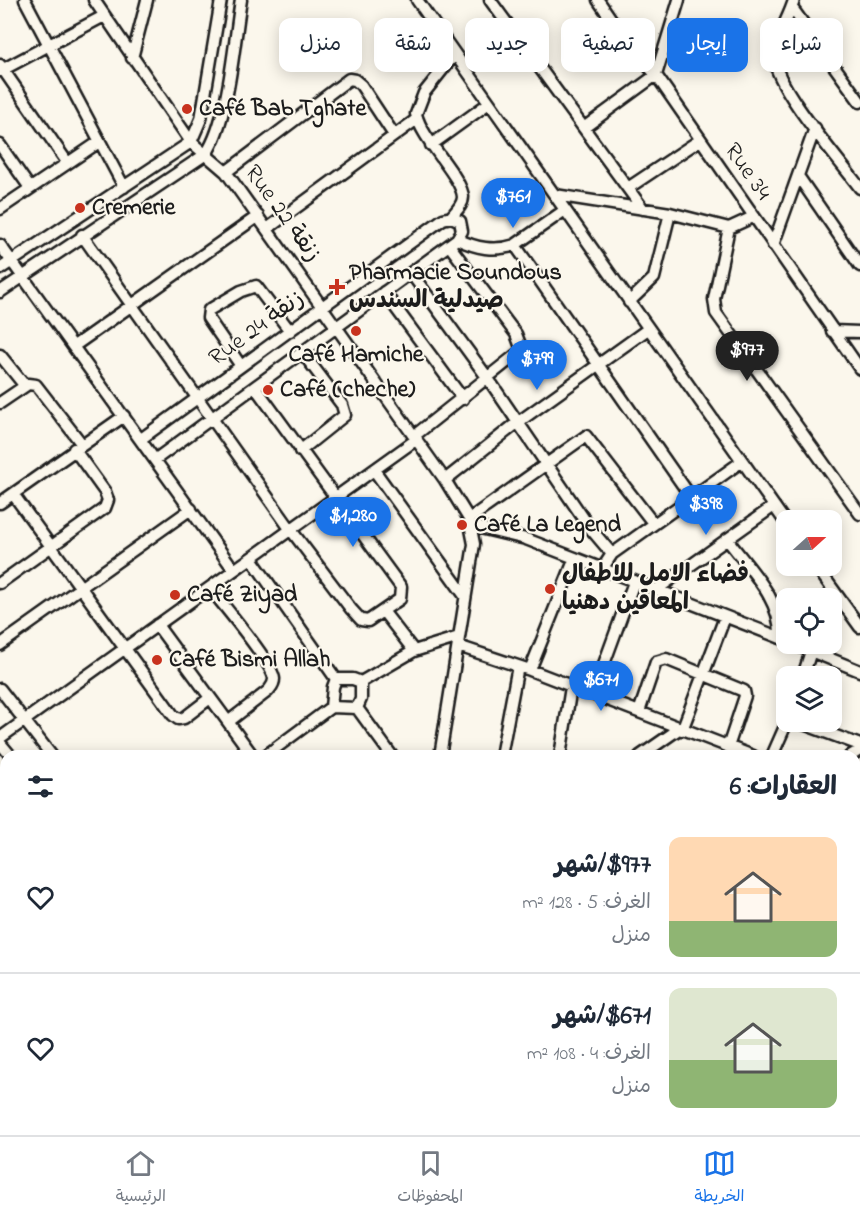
<!DOCTYPE html>
<html lang="ar">
<meta charset="utf-8">
<style>
:root{--surface:#fff;--page:#f6f6f7;--text:#1f2937;--muted:#747a83;--line:#e0e1e3;--accent:#1a73e8}
body{margin:0;font-family:"Indie Flower","Playpen Sans Arabic",sans-serif;background:var(--page);color:var(--text);direction:rtl;height:100vh;display:flex;flex-direction:column;font-size:22px;white-space:nowrap}
*{box-sizing:border-box;margin:0}
p{font-size:20px;color:var(--muted)}
.icon{flex:none;width:33px;height:33px;fill:none;stroke:currentColor;stroke-width:2;stroke-linecap:round;stroke-linejoin:round}
.map{position:relative;flex:1;overflow:hidden;direction:ltr}
.side{position:absolute;left:0px;top:750px;width:861px;height:386px;display:flex;flex-direction:column;background:var(--surface);border-radius:18px 18px 0 0;box-shadow:0 3px 15px #0003;direction:rtl}
.side>*{flex:none}
.guide{position:absolute;left:18px;top:18px;width:825px;height:54px;direction:rtl;display:flex;gap:12px}
.needle{width:39px;rotate:69deg}
.controls{position:absolute;left:776px;top:510px;display:grid;gap:12px}
.controls a{display:grid;place-items:center;width:66px;height:66px;border-radius:12px;background:var(--surface);box-shadow:0 3px 15px #0003;font-size:30px}
.price{position:absolute;translate:-50% -51px;padding:0 14px;border-radius:21px;background:var(--accent);color:#fff;font-size:20px;line-height:39px;filter:drop-shadow(0 2px 3px #0008)}
.price::after{content:'';position:absolute;left:50%;top:36px;width:18px;height:14px;margin-left:-9px;background:inherit;clip-path:polygon(0 0,100% 0,50% 100%)}
.price.active{background:#222;color:#fff}
ul{padding:0;list-style:none}
li{display:flex;align-items:center;gap:18px;height:150px;padding:0 24px}
li+li{border-top:2px solid var(--line)}
li span{display:grid;place-items:center;flex:none;width:168px;height:120px;border-radius:12px;color:#555}
li>.icon{margin-inline-start:auto}
span .icon{width:72px;height:72px;fill:#fffc;stroke-width:1}
li b{font-size:26px}
h2{display:flex;justify-content:space-between;align-items:center;height:72px;padding:0 24px;font-size:26px}
.pill{padding:0 21px;border-radius:12px;background:var(--surface);box-shadow:0 3px 15px #0003;font-size:21px;line-height:54px}
.pill.active{background:var(--accent);color:#fff}
.dock{display:flex;justify-content:space-around;align-items:center;height:84px;border-top:2px solid var(--line);background:var(--surface);font-size:16px;color:var(--muted)}
.dock a{display:grid;justify-items:center;gap:3px}
.dock .active{color:var(--accent)}
.map>svg:first-child{display:block}
</style>
<div class="map">
<svg width="860" height="1135" viewBox="0 0 860 1135">
<rect width="100%" height="100%" fill="#fbf7ec"/>
<filter id="ink" filterUnits="userSpaceOnUse"><feTurbulence type="fractalNoise" baseFrequency=".0167" numOctaves="2"/><feDisplacementMap in="SourceGraphic" scale="12" xChannelSelector="R" yChannelSelector="G"/><feConvolveMatrix kernelMatrix="1 2 1 2 8 2 1 2 1" color-interpolation-filters="sRGB"/></filter>
<g filter="url(#ink)">
<g fill="none" stroke-linecap="round" stroke-linejoin="round">
<!-- minor casing -->
<g stroke="#1c1c1c" stroke-width="15">
<path id="minor" d="M25,0L124,187
M94,0L191,142L226,172L445,480L469,519L474,544L440,756
M417,0L786,523
M490,0L643,209
M598,0L624,38L656,75L860,369
M794,0C790,16 773,42 774,57C775,87 840,161 860,188
M792,8L860,102
M132,58L147,0
M0,65L67,162
M0,71L104,16
M585,127L656,75L679,0
M0,145L30,188
M431,145L489,103
M226,172L349,79L355,80L361,85L394,135
M798,176L860,266
M628,188L700,140
M555,195L670,213L729,228L753,217
M0,209L99,142
M451,217C456,211 463,205 463,197C462,177 422,140 416,114L424,93L455,54
M729,228L714,299L716,313L860,514
M267,229L417,119
M82,235L291,530L351,609L361,620L368,621L400,599L401,587L255,387
M457,239C476,248 494,252 515,245L565,210
M0,245L234,570
M515,245L691,497
M773,245L815,128
M0,269L191,142L201,119L221,0
M411,273L487,377L590,528L612,554
M0,292L206,154C229,120 234,42 241,0
M384,292L463,399
M629,302L654,278L670,213
M832,331L860,332
M74,346L258,216
M0,355L25,386
M241,366L208,318L209,310L241,291L256,286L290,331
M0,403L28,384L36,385L81,443
M414,436L522,350L516,334L449,245
M141,439L443,219L451,217L460,221L462,231L457,239L156,459
M300,451L345,415L342,405L302,352
M374,470L465,596
M445,480L517,423L648,329
M13,494L173,715L178,719L184,718L210,698
M0,503L124,416
M469,519L586,436L653,523
M472,526L526,539L786,640
M727,539C749,569 782,599 780,638
M251,558L336,679
M816,566L860,627
M602,569L612,554L741,462
M0,583L105,508L108,500L105,492L74,449
M210,588C222,604 273,663 274,679C274,685 271,687 268,691L228,722
M656,590L774,506
M383,611L414,651
M157,625L253,756
M794,644L860,671
M0,645L191,509
M458,646L530,670L753,756
M530,670L575,558
M803,676L811,651
M336,679H353L361,682V699L357,708L331,707L333,687Z
M361,682L414,651L459,637
M0,689L52,756
M593,694L634,582
M357,708L392,756
M639,712L656,662L666,659L744,691L745,696L728,747
M798,722L860,745
M682,730L725,617
M0,738L417,439
M0,743L11,756
M265,756L331,707
M501,756L518,666
M560,756L571,687
M640,756L679,729
M772,756L787,722
M850,756L860,750
M855,823L860,820
M855,859L860,867
M855,947L860,945
M0,1003L6,1012
M855,1017L860,1014
M0,1032L6,1040
M855,1057L860,1068
M0,1098L6,1108
M19,1130L23,1135
M384,1130L386,1135
M639,1130L641,1135
M765,1130L768,1135
M825,1130L828,1135
M133,1135L134,1130
M327,1135L328,1130
M510,1135L520,1130"/>
</g>
<!-- minor -->
<use href="#minor" stroke="#fbf7ec" stroke-width="10"/>
</g>
</g>
<!-- markers -->
<g fill="#c8321e" stroke="#fbf7ec" stroke-width="2">
<circle cx="187" cy="109" r="6"/>
<circle cx="80" cy="208" r="6"/>
<path d="M334 278h6v6h6v6h-6v6h-6v-6h-6v-6h6z"/>
<circle cx="356" cy="331" r="6"/>
<circle cx="268" cy="390" r="6"/>
<circle cx="462" cy="525" r="6"/>
<circle cx="550" cy="589" r="6"/>
<circle cx="175" cy="595" r="6"/>
<circle cx="157" cy="660" r="6"/>
</g>
<g text-anchor="middle" dominant-baseline="central" stroke-width="4.5" stroke-linejoin="round" paint-order="stroke">
<!-- poi labels -->
<g font-size="24" font-weight="bold" fill="#1c1c1c" stroke="#fbf7ec" text-anchor="start">
<text x="199" y="109">Café Bab Tghate</text>
<text x="92" y="208">Cremerie</text>
<text x="349" y="273">Pharmacie Soundous<tspan x="349" dy="28">صيدلية السندس</tspan></text>
<text x="356" y="355" text-anchor="middle">Café Hamiche</text>
<text x="280" y="390">Café (cheche)</text>
<text x="474" y="525">Café La Legend</text>
<text x="562" y="575">فضاء الامل للاطفال<tspan x="562" dy="28">المعاقين دهنيا</tspan></text>
<text x="187" y="595">Café Ziyad</text>
<text x="169" y="660">Café Bismi Allah</text>
</g>
<!-- street labels -->
<g font-size="24" fill="#1c1c1c" stroke="#fbf7ec">
<text transform="translate(747 172) rotate(55)">Rue 34</text>
<text transform="translate(282 214) rotate(54)">Rue 22 زنقة</text>
<text transform="translate(257 329) rotate(-36)">Rue 24 زنقة</text>
</g>
</g>
</svg>
<div class="controls">
<a><svg class="needle" viewBox="-14 -14 28 28"><path d="M0-13l5 13h-10z" fill="#e53935"/><path d="M0 13l5-13h-10z" fill="#747a83"/></svg></a>
<a><svg class="icon" aria-label="locate" viewBox="0 0 24 24"><circle cx="12" cy="12" r="6"/><path d="M12 2v4M12 18v4M2 12h4M18 12h4"/></svg></a>
<a><svg class="icon" aria-label="layers" viewBox="0 0 24 24"><path d="M12 4l9 5-9 5-9-5zM3 14l9 5 9-5"/></svg></a>
</div>
<b class="price" style="left:513px;top:229px">$761</b>
<b class="price active" style="left:747px;top:382px">$977</b>
<b class="price" style="left:537px;top:391px">$799</b>
<b class="price" style="left:706px;top:536px">$398</b>
<b class="price" style="left:353px;top:548px">$1,280</b>
<b class="price" style="left:601px;top:712px">$671</b>
<div class="guide">
<a class="pill">شراء</a>
<a class="pill active">إيجار</a>
<a class="pill">تصفية</a>
<a class="pill">جديد</a>
<a class="pill">شقة</a>
<a class="pill">منزل</a>
</div>
<section class="side">
<h2>العقارات: 6<svg class="icon" aria-label="filters" viewBox="0 0 24 24"><path d="M4 7h16M4 17h16"/><circle cx="9" cy="7" r="2"/><circle cx="15" cy="17" r="2"/></svg></h2>
<ul>
<li><span style="background:linear-gradient(#ffd9b3 70%,#8fb573 0)"><svg class="icon" aria-label="home" viewBox="0 0 24 24"><path d="M3 11l9-7 9 7M6 9v11h12V9"/></svg></span><div><b>$977/شهر</b><p>الغرف: 5 · 128 m²</p><p>منزل</p></div><svg class="icon" aria-label="heart" viewBox="0 0 24 24"><path d="M12 20l-8-8c-3-5 5-10 8-4 3-6 11-1 8 4z"/></svg></li>
<li><span style="background:linear-gradient(#dfe7d0 60%,#8fb573 0)"><svg class="icon" aria-label="home" viewBox="0 0 24 24"><path d="M3 11l9-7 9 7M6 9v11h12V9"/></svg></span><div><b>$671/شهر</b><p>الغرف: 4 · 108 m²</p><p>منزل</p></div><svg class="icon" aria-label="heart" viewBox="0 0 24 24"><path d="M12 20l-8-8c-3-5 5-10 8-4 3-6 11-1 8 4z"/></svg></li>
</ul>
</section>
</div>
<nav class="dock">
<a class="active"><svg class="icon" aria-label="map" viewBox="0 0 24 24"><path d="M3 6l6-2 6 2 6-2v14l-6 2-6-2-6 2zM9 4v14M15 6v14"/></svg>الخريطة</a>
<a><svg class="icon" aria-label="saved" viewBox="0 0 24 24"><path d="M7 4h10v16l-5-4-5 4z"/></svg>المحفوظات</a>
<a><svg class="icon" aria-label="home" viewBox="0 0 24 24"><path d="M3 11l9-7 9 7M6 9v11h12V9"/></svg>الرئيسية</a>
</nav>
